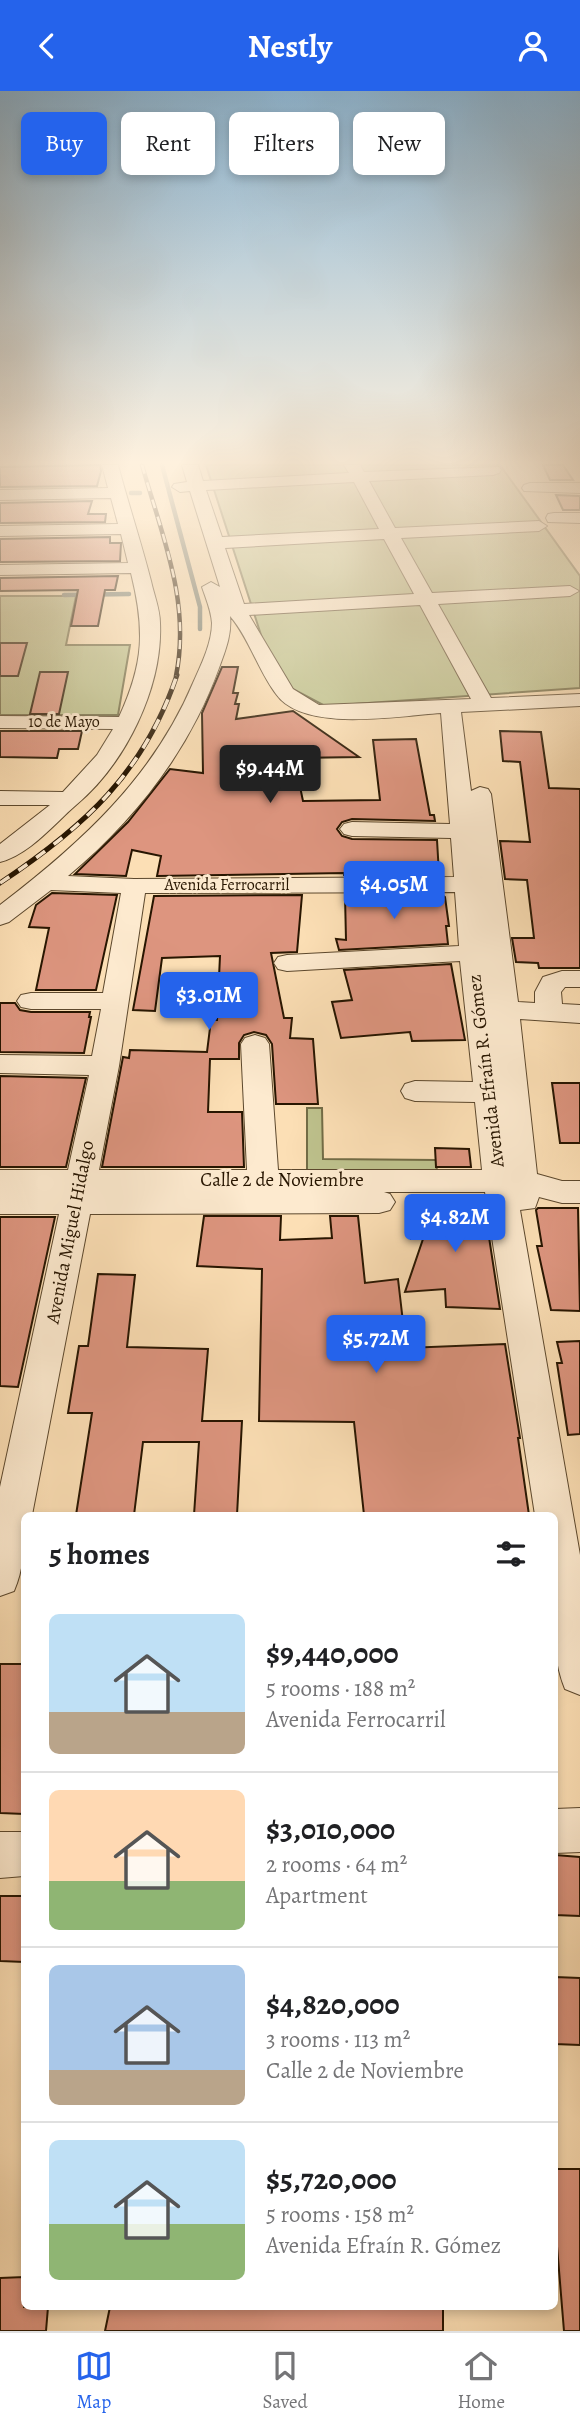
<!DOCTYPE html>
<meta charset="utf-8">
<style>
:root{--surface:#fff;--page:#f2f2f2;--text:#202124;--muted:#757577;--line:#e0e0e0;--accent:#2563eb}
body{margin:0;font-family:Alegreya,serif;background:var(--page);color:var(--text);height:100vh;display:flex;flex-direction:column;font-size:26px;white-space:nowrap}
*{box-sizing:border-box;margin:0}
p{font-size:23px;color:var(--muted)}
.icon{flex:none;width:38px;height:38px;fill:none;stroke:currentColor;stroke-width:2;stroke-linecap:round;stroke-linejoin:round}
.map{position:relative;flex:1;overflow:hidden}
.sheet{position:absolute;left:21px;top:1421px;width:537px;height:798px;display:flex;flex-direction:column;background:var(--surface);border-radius:10px;box-shadow:0 4px 10px #0003}
.sheet>*{flex:none}
.top-card{position:absolute;left:21px;top:21px;width:539px;height:63px;display:flex;gap:14px}
.price{position:absolute;translate:-50% -60px;padding:0 16px;border-radius:7px;background:var(--accent);color:#fff;font-size:23px;line-height:46px;filter:drop-shadow(0 2px 4px #0008)}
.price::after{content:'';position:absolute;left:50%;top:42px;width:21px;height:16px;margin-left:-10px;background:inherit;clip-path:polygon(0 0,100% 0,50% 100%)}
.price.active{background:#222;color:#fff}
ul{padding:0;list-style:none}
li{display:flex;align-items:center;gap:21px;height:175px;padding:0 28px}
li+li{border-top:2px solid var(--line)}
li span{display:grid;place-items:center;flex:none;width:196px;height:140px;border-radius:10px;color:#555}
li>.icon{margin-inline-start:auto}
span .icon{width:84px;height:84px;fill:#fffc;stroke-width:1}
li b{font-size:30px}
h2{display:flex;justify-content:space-between;align-items:center;height:84px;padding:0 28px;font-size:30px}
.pill{padding:0 24px;border-radius:10px;background:var(--surface);box-shadow:0 4px 10px #0003;font-size:24px;line-height:63px}
.pill.active{background:var(--accent);color:#fff}
header{display:flex;justify-content:space-between;align-items:center;height:91px;padding:0 28px;background:var(--accent);color:#fff;font-size:32px;font-weight:700}
.menu{display:flex;justify-content:space-around;align-items:center;height:98px;border-top:2px solid var(--line);background:var(--surface);font-size:19px;color:var(--muted)}
.menu a{display:grid;justify-items:center;gap:4px}
.menu .active{color:var(--accent)}
.map>svg:first-child{display:block}
</style>
<header><svg class="icon" aria-label="back" viewBox="0 0 24 24"><path d="M15 5l-7 7 7 7"/></svg>Nestly<svg class="icon" aria-label="person" viewBox="0 0 24 24"><circle cx="12" cy="8" r="4"/><path d="M4 21q1-7 8-7t8 7"/></svg></header>
<div class="map">
<svg width="580" height="2240" viewBox="0 0 580 2240">
<rect width="100%" height="100%" fill="#fcdfb5"/>
<filter id="stains"><feTurbulence type="fractalNoise" baseFrequency=".00286" numOctaves="4"/><feColorMatrix values="0 0 0 0 .2 0 0 0 0 .09 0 0 0 0 .02 0 0 0 .5 -.17"/></filter>
<radialGradient id="worn" r=".72"><stop offset=".6" stop-color="#630" stop-opacity="0"/><stop offset="1" stop-color="#630" stop-opacity=".3"/></radialGradient>
<!-- green -->
<path fill="#bec28d" stroke="#726c46" stroke-width="2" d="M206,374H500L580,485V597L325,615L289,596L262,547Z
M0,505H76L66,554H130L118,624H0Z
M307,1017H322L323,1068L436,1069L437,1081L307,1080Z"/>
<g fill="none" stroke-linecap="round" stroke-linejoin="round">
<!-- stream -->
<path stroke="#71786d" stroke-width="4.5" d="M162,374L200,516V538
M131,402H140
M64,504L129,503"/>
</g>
<!-- building -->
<path fill="#dd957f" stroke="#271500" stroke-width="2" d="M100,374L101,380L97,395L0,396V376Z
M543,374H563L573,389H550Z
M556,404L580,405V419H563Z
M92,410L88,423H106L105,431L0,432V412Z
M110,446V452H121L120,470L0,471V448Z
M118,485L115,499H105L98,535H71L78,499L0,500V487Z
M0,552H27L18,585H0Z
M222,576H238L233,602H238L235,613H239L236,628L293,620L359,666L294,667L303,710L380,709L373,649L416,648L430,724H434L435,730L352,728L342,731L337,738L342,745L352,748L437,749L439,783L344,784V782L157,785L161,765L132,759L126,785L75,783L128,731L170,678L203,682L202,622Z
M40,581H68L59,623H30Z
M0,640H82L78,658H59L57,667L0,666Z
M500,640L541,641L549,697L580,698V877H539L538,872L516,871L512,847H534L527,789L505,788L500,750L530,751L520,671L503,670Z
M52,802L117,804L96,899H36L49,837L29,836L36,814Z
M302,804L297,861L271,862L284,927H292L290,947L313,948L318,1013H276L272,953L266,944L254,941L244,944L239,952V968H210L208,1021H242L244,1076H102L123,966L129,967L130,959L207,961L211,929H217L220,865L162,867L155,920L133,919L154,805Z
M345,804H442L445,806L449,835H446L448,853L339,859L336,848L346,849Z
M451,873L465,949L412,950L410,941L341,947L332,911L352,909L344,879Z
M0,912H15L20,919L31,921H90L89,926H91L84,962L0,961Z
M0,985L86,987L66,1076H0Z
M552,992H580V1052H560Z
M435,1057L469,1058L471,1076H436Z
M439,1104H473L475,1120H485L500,1218L446,1216L445,1198L405,1201L423,1148H411L408,1121L440,1120Z
M538,1117H578L580,1220L551,1219L537,1155H542L536,1119Z
M204,1125H281L280,1149L332,1147L330,1125H358L365,1192L398,1188L406,1257L505,1253L520,1347H518L529,1424H364L354,1331L259,1330L262,1178L197,1175Z
M0,1126H55L18,1296L0,1295Z
M98,1183L135,1184L127,1256L208,1258L202,1330H242L237,1424H194L199,1351H143L134,1424H76L92,1322H68L79,1255H88Z
M580,1250V1343L568,1344L557,1272H562L557,1251Z
M0,1573H24V1723L0,1722Z
M555,1764L580,1766V1825L555,1824Z
M0,1805H24V1871L0,1870Z
M555,1886L580,1887V1954L555,1953Z
M555,2078H580V2240H564L555,2131Z
M24,2186V2216H48L46,2240H0V2187Z
M110,2216H443V2240H105Z"/>
<g fill="none" stroke-linecap="round" stroke-linejoin="round">
<!-- minor casing -->
<g stroke="#5c482d" stroke-width="2">
<path id="minor" d="M102,374H118C129,415 141,451 151,490C154,504 160,518 160,532C163,597 125,673 76,714C54,733 29,764 0,771V753L50,714H0V700L63,701L97,664L113,638L0,637V625L119,626C144,572 145,539 131,482L0,484V474L128,472L121,443L0,445V435L118,433L111,407L0,409V399L108,397Z
M182,374H198L203,390L349,382L344,374H360L364,381L499,376L501,379L499,382L493,384L369,390L395,437L539,430L547,435L539,440L401,447L432,502L570,495L579,500L570,505L438,513L491,607L580,603V615L461,621L471,700L480,696L488,698L491,703L518,911L535,912V901L543,886L562,880H580V896H565L561,901L562,913L580,914V932L520,928L537,1083L562,1090H580V1112H562L539,1106L535,1117L520,1119L580,1464V1604L565,1598C546,1553 555,1475 555,1424H535L485,1101H384L390,1103L395,1111L390,1119L379,1122L90,1123L32,1424H24C24,1451 25,1475 14,1500L0,1505V1396L59,1123H0V1079H68L89,984L0,982V964L92,965L101,918H31L21,916L17,910L21,904L31,902H103L121,802L51,799L9,831L0,834V814C80,753 153,687 193,592C201,574 212,552 212,532C211,519 206,508 202,496L211,491L220,496L190,400L180,401L172,396L174,393L187,391ZM354,391L379,438L222,446L206,399ZM384,448L414,503L244,513L225,457ZM420,514L471,608L319,614L293,598L249,524ZM230,525C249,547 258,579 276,603C303,642 398,625 441,622L450,733L352,731L344,733L340,738L344,743L352,745L451,747L454,786L134,788L68,785C135,729 189,660 219,577C225,560 232,544 230,525ZM455,801L459,855L287,864L278,866L274,872L278,878L287,880L460,870L473,991L415,990L405,993L401,1000L405,1007L415,1010L475,1011L482,1079H278L269,953L265,947L255,944L245,947L241,953L247,1079H99L119,975L145,802Z
M530,392H580V402L524,400L522,397L524,394Z
M554,422H580V432L548,431L546,427L548,423Z
M580,1717V1761L555,1762V1718Z
M0,1741H24V1785L0,1787Z"/>
</g>
<!-- minor -->
<use href="#minor" fill="#fdeacf" fill-rule="evenodd"/>
<!-- rail-far1 casing -->
<g stroke="#271500" stroke-width="4.5">
<path id="rail-far1" d="M142,374C162,445 191,511 176,585"/>
</g>
<!-- rail casing -->
<g stroke="#271500" stroke-width="5">
<path id="rail" d="M0,792C84,736 144,682 177,584"/>
</g>
<!-- rail-far1 -->
<use href="#rail-far1" stroke="#fdeacf" stroke-width="2.5" stroke-dasharray="9" stroke-linecap="butt"/>
<!-- rail -->
<use href="#rail" stroke="#fdeacf" stroke-width="3.5" stroke-dasharray="11" stroke-linecap="butt"/>
</g>
<!-- sky -->
<linearGradient id="sky" x2="0" y2="1"><stop stop-color="#8cb6d4"/><stop offset="0.54" stop-color="#fef1de"/><stop offset="1" stop-color="#fef1de" stop-opacity="0"/></linearGradient>
<rect width="580" height="688" fill="url(#sky)"/>
<g text-anchor="middle" dominant-baseline="central" stroke-width="6" stroke-linejoin="round" paint-order="stroke">
<!-- far-street labels -->
<g font-size="16" fill="#271500" stroke="#fdeacf">
<text x="64" y="631">10 de Mayo</text>
<text x="227" y="794">Avenida Ferrocarril</text>
</g>
<!-- street labels -->
<g font-size="19" fill="#271500" stroke="#fdeacf">
<text transform="translate(486 980) rotate(-97)">Avenida Efraín R. Gómez</text>
<text x="282" y="1089">Calle 2 de Noviembre</text>
<text transform="translate(70 1141) rotate(-79)">Avenida Miguel Hidalgo</text>
</g>
</g>
<rect width="100%" height="100%" filter="url(#stains)"/>
<rect width="100%" height="100%" fill="url(#worn)"/>
</svg>
<b class="price active" style="left:270px;top:714px">$9.44M</b>
<b class="price" style="left:394px;top:830px">$4.05M</b>
<b class="price" style="left:209px;top:941px">$3.01M</b>
<b class="price" style="left:455px;top:1163px">$4.82M</b>
<b class="price" style="left:376px;top:1284px">$5.72M</b>
<div class="top-card">
<a class="pill active">Buy</a>
<a class="pill">Rent</a>
<a class="pill">Filters</a>
<a class="pill">New</a>
</div>
<section class="sheet">
<h2>5 homes<svg class="icon" aria-label="filters" viewBox="0 0 24 24"><path d="M4 7h16M4 17h16"/><circle cx="9" cy="7" r="2"/><circle cx="15" cy="17" r="2"/></svg></h2>
<ul>
<li><span style="background:linear-gradient(#bfe0f5 70%,#b9a48a 0)"><svg class="icon" aria-label="home" viewBox="0 0 24 24"><path d="M3 11l9-7 9 7M6 9v11h12V9"/></svg></span><div><b>$9,440,000</b><p>5 rooms · 188 m²</p><p>Avenida Ferrocarril</p></div></li>
<li><span style="background:linear-gradient(#ffd9b3 65%,#8fb573 0)"><svg class="icon" aria-label="home" viewBox="0 0 24 24"><path d="M3 11l9-7 9 7M6 9v11h12V9"/></svg></span><div><b>$3,010,000</b><p>2 rooms · 64 m²</p><p>Apartment</p></div></li>
<li><span style="background:linear-gradient(#a9c7e8 75%,#b9a48a 0)"><svg class="icon" aria-label="home" viewBox="0 0 24 24"><path d="M3 11l9-7 9 7M6 9v11h12V9"/></svg></span><div><b>$4,820,000</b><p>3 rooms · 113 m²</p><p>Calle 2 de Noviembre</p></div></li>
<li><span style="background:linear-gradient(#bfe0f5 60%,#8fb573 0)"><svg class="icon" aria-label="home" viewBox="0 0 24 24"><path d="M3 11l9-7 9 7M6 9v11h12V9"/></svg></span><div><b>$5,720,000</b><p>5 rooms · 158 m²</p><p>Avenida Efraín R. Gómez</p></div></li>
</ul>
</section>
</div>
<nav class="menu">
<a class="active"><svg class="icon" aria-label="map" viewBox="0 0 24 24"><path d="M3 6l6-2 6 2 6-2v14l-6 2-6-2-6 2zM9 4v14M15 6v14"/></svg>Map</a>
<a><svg class="icon" aria-label="saved" viewBox="0 0 24 24"><path d="M7 4h10v16l-5-4-5 4z"/></svg>Saved</a>
<a><svg class="icon" aria-label="home" viewBox="0 0 24 24"><path d="M3 11l9-7 9 7M6 9v11h12V9"/></svg>Home</a>
</nav>
